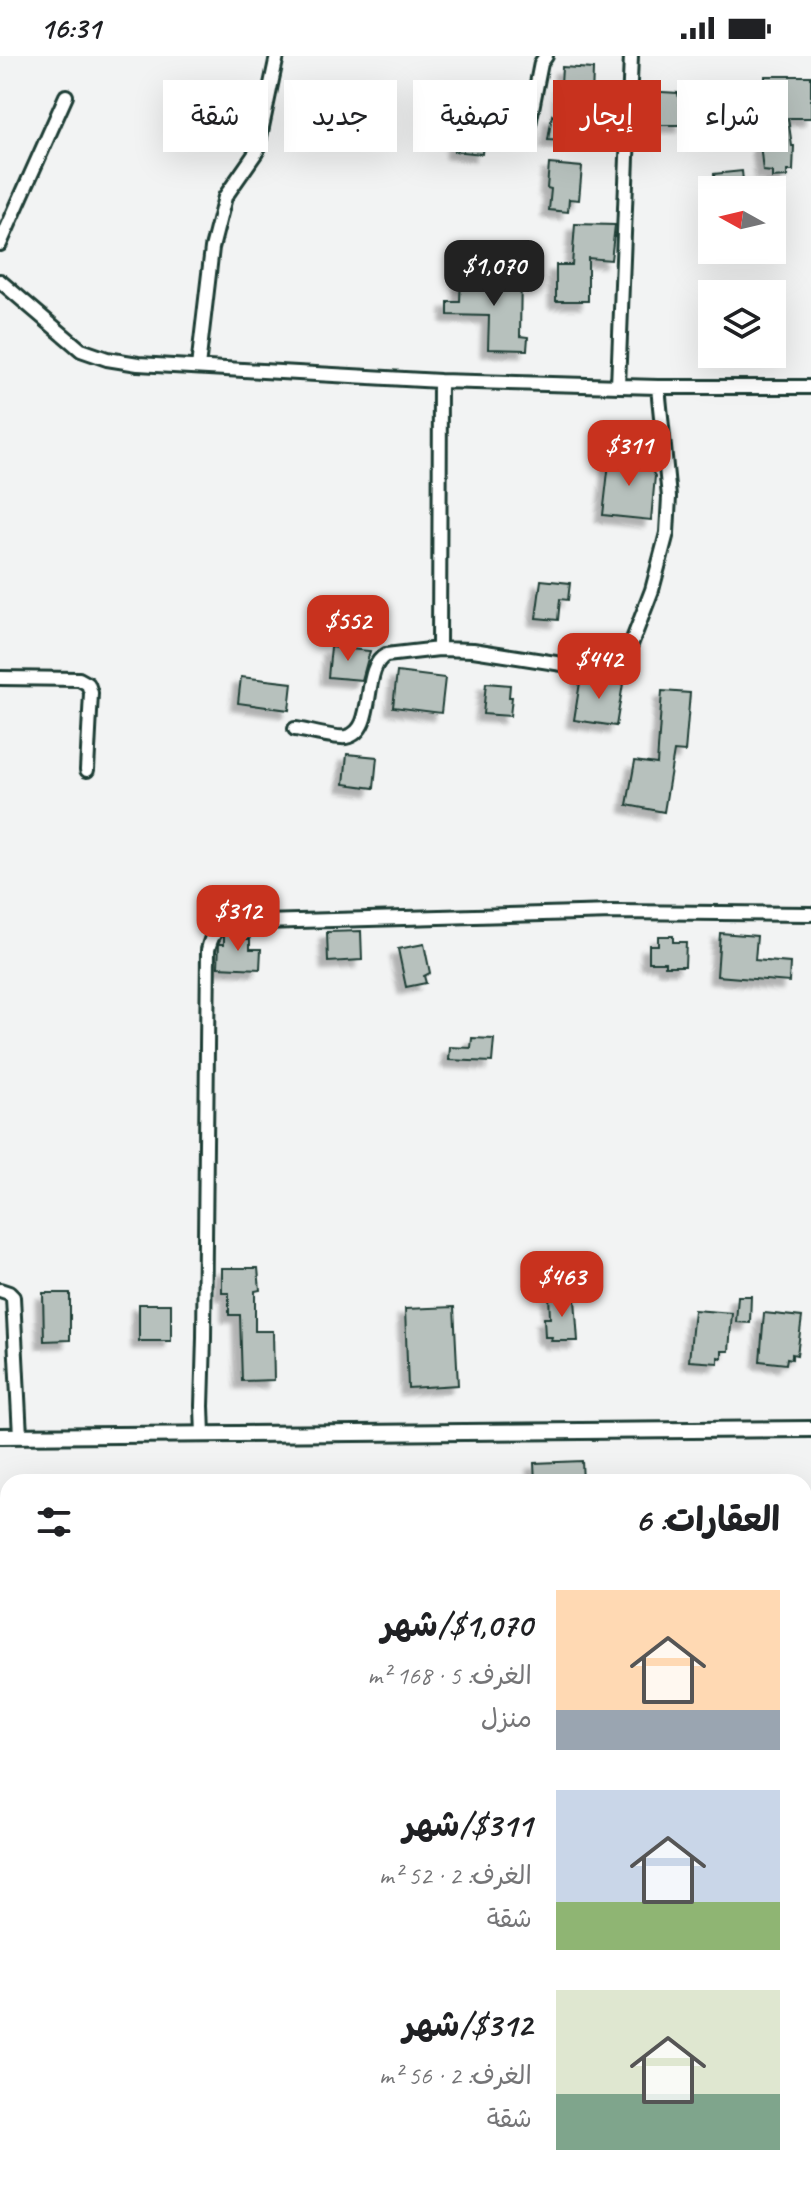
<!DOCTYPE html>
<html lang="ar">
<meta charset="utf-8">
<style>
:root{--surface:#fff;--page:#f2f2f2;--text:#202124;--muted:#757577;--accent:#c8321e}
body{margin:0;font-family:Caveat,"Playpen Sans Arabic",sans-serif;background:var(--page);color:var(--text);direction:rtl;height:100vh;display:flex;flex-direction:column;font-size:30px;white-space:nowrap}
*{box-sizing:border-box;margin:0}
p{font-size:26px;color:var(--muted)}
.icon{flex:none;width:44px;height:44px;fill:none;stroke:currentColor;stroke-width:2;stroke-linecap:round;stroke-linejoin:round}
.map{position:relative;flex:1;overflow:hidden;direction:ltr}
.details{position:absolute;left:0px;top:1418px;width:812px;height:714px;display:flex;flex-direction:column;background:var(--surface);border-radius:24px 24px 0 0;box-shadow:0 8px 32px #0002;direction:rtl}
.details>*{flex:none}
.banner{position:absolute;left:24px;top:24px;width:764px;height:72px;direction:rtl;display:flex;gap:16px}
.needle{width:52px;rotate:278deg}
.fabs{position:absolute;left:698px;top:120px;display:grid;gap:16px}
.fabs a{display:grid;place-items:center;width:88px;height:88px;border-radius:0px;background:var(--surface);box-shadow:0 8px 32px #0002;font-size:40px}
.price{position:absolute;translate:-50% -68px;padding:0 18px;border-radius:16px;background:var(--accent);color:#fff;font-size:26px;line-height:52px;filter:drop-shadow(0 2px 4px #0008)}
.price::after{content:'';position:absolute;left:50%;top:48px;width:24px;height:18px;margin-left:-12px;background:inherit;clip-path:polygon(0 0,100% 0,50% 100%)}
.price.active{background:#222;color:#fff}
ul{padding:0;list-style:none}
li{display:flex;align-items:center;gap:24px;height:200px;padding:0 32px}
li span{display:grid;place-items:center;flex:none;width:224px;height:160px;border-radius:0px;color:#555}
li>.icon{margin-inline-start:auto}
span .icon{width:96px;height:96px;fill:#fffc;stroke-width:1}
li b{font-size:34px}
h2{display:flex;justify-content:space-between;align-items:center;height:96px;padding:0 32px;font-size:34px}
.pill{padding:0 28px;border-radius:0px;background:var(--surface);box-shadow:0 8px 32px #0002;font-size:28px;line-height:72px}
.pill.active{background:var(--accent);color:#fff}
.status{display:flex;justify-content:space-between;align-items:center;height:56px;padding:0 40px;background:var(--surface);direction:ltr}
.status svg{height:22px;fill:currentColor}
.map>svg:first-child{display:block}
</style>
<div class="status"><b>16:31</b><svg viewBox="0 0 49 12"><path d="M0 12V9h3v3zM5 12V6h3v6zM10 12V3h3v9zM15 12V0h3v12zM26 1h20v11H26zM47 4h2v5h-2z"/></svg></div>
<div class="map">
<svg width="811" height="2131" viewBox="0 0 811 2131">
<defs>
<filter id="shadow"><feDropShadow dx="-7" dy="7" stdDeviation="2" flood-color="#0004"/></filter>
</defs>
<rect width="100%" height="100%" fill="#f2f3f3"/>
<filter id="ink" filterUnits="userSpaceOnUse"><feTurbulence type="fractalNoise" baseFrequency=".0125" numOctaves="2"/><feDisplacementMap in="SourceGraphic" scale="16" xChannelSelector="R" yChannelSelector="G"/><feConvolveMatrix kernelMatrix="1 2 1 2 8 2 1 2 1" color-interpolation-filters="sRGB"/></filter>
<g filter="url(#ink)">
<!-- building -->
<path fill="#b7c1bd" stroke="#1f3d34" stroke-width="2" filter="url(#shadow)" d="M562,11L593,13L592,44H585L579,86L548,84L552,59L559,64Z
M765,20H811V62H788L792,90H794L793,115H787V121L772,122V116L763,115L754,32L765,30Z
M224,28L257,34L252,65L230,61L231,55L219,53Z
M645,35L678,37L683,69H661L645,62Z
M456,62L485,64L482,98L454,95Z
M549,108L582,111L579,144L569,143L568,156L549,154L551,133L547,132Z
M742,115L744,134H716L714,118Z
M575,168L615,169L611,204L588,202V245H556V209H572Z
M498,218H521L520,280L528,281L527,294L488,293L489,260L448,259V246H460L461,219L498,220Z
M610,398L644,402L655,420L651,464L603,459Z
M541,524L570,527L568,544L560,543L558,564L536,562Z
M331,591L370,595L362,624L328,621Z
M397,616L445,622L441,657L393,651Z
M581,620L606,624L624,622L616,670L574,664Z
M241,621L292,627L289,654L238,647Z
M486,627L510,629L509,641H512L510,660L483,658Z
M662,635L690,637L685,696L674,695L664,756L627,749L635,705L657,708Z
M347,698L377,701L374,732L344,728Z
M361,875L362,904L328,906L327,876Z
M231,876H241V883H250V893H261L260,913L218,911L219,888H224V880Z
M720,877L757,880L755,904L790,907L789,926L717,920Z
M658,880H673V886H686L685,910H665V906H649V889H658Z
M424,888L430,917L424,920L426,927L406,931L398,893Z
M472,982L494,983L492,1006L449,1004L450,991L471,992Z
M222,1212H258L260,1234L255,1235V1275H273L274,1324L242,1325L240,1259H229V1237H222Z
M43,1237H70V1284L44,1285Z
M565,1238L567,1243H575L578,1285H551L552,1281H545L544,1262H550L549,1239Z
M738,1240H751L750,1267L736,1266Z
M139,1248H171V1285H139Z
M454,1251L458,1329L408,1332L405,1253Z
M694,1254L732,1257L729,1295H722V1302L718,1301V1307L689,1305Z
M764,1257L802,1261L797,1299L792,1298V1303L787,1302L786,1308L760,1305Z
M582,1405L583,1426H535L534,1407Z"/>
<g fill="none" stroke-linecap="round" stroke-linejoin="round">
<!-- minor casing -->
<g stroke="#1f3d34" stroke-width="18">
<path id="minor" d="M529,68L541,7L546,0
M0,188L66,40
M0,225L81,294L107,303L138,308L440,325L658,331H811
M198,311L212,192L225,141L257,95L277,0
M440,325L439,593L473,594L607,615L613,614L619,611L627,599L652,534L667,477L669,441L658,331
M618,330L631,0
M0,622L79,623L88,628L91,637L87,714
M295,673C305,674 337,683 346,681C378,675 360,612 386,599L439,593
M0,1234L9,1237L13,1241L20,1380
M203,1379L202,1350L204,1282L208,894C211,881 215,872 229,867L613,856L811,858
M0,1710H8
M804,2116H811"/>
</g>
<!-- tertiary casing -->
<g stroke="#1f3d34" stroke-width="20">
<path id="tertiary" d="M0,1380L811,1373"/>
</g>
<!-- primary casing -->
<g stroke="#1f3d34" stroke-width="24">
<path id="primary" d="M804,1792L811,1775
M665,2131L668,2124"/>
</g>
<!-- minor -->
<use href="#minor" stroke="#fff" stroke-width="12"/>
<!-- tertiary -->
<use href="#tertiary" stroke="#fff" stroke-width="14"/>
<!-- primary -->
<use href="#primary" stroke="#fff" stroke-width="18"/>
</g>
</g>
</svg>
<div class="fabs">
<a><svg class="needle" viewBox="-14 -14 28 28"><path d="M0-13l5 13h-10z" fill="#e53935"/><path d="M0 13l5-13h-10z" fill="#757577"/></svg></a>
<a><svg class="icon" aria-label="layers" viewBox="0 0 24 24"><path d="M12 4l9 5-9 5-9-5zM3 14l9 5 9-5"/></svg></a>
</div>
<b class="price active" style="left:494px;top:252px">$1,070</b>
<b class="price" style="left:629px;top:432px">$311</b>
<b class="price" style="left:348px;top:607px">$552</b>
<b class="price" style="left:599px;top:645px">$442</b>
<b class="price" style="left:238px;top:897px">$312</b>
<b class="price" style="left:562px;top:1263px">$463</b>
<div class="banner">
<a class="pill">شراء</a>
<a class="pill active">إيجار</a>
<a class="pill">تصفية</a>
<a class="pill">جديد</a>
<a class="pill">شقة</a>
</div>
<section class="details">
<h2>العقارات: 6<svg class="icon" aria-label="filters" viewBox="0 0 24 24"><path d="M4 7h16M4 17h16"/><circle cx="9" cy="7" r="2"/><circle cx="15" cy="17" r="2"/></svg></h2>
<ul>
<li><span style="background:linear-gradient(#ffd9b3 75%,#9aa5b1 0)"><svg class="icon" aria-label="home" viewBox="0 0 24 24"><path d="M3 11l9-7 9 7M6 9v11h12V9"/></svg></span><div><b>$1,070/شهر</b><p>الغرف: 5 · 168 m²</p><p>منزل</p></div></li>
<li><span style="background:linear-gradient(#c9d6e8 70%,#8fb573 0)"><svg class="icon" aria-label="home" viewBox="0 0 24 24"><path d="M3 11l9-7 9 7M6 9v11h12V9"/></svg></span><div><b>$311/شهر</b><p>الغرف: 2 · 52 m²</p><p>شقة</p></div></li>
<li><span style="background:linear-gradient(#dfe7d0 65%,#7fa58c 0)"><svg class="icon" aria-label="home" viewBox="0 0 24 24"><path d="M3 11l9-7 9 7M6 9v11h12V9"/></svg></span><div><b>$312/شهر</b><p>الغرف: 2 · 56 m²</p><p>شقة</p></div></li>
</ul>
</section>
</div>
